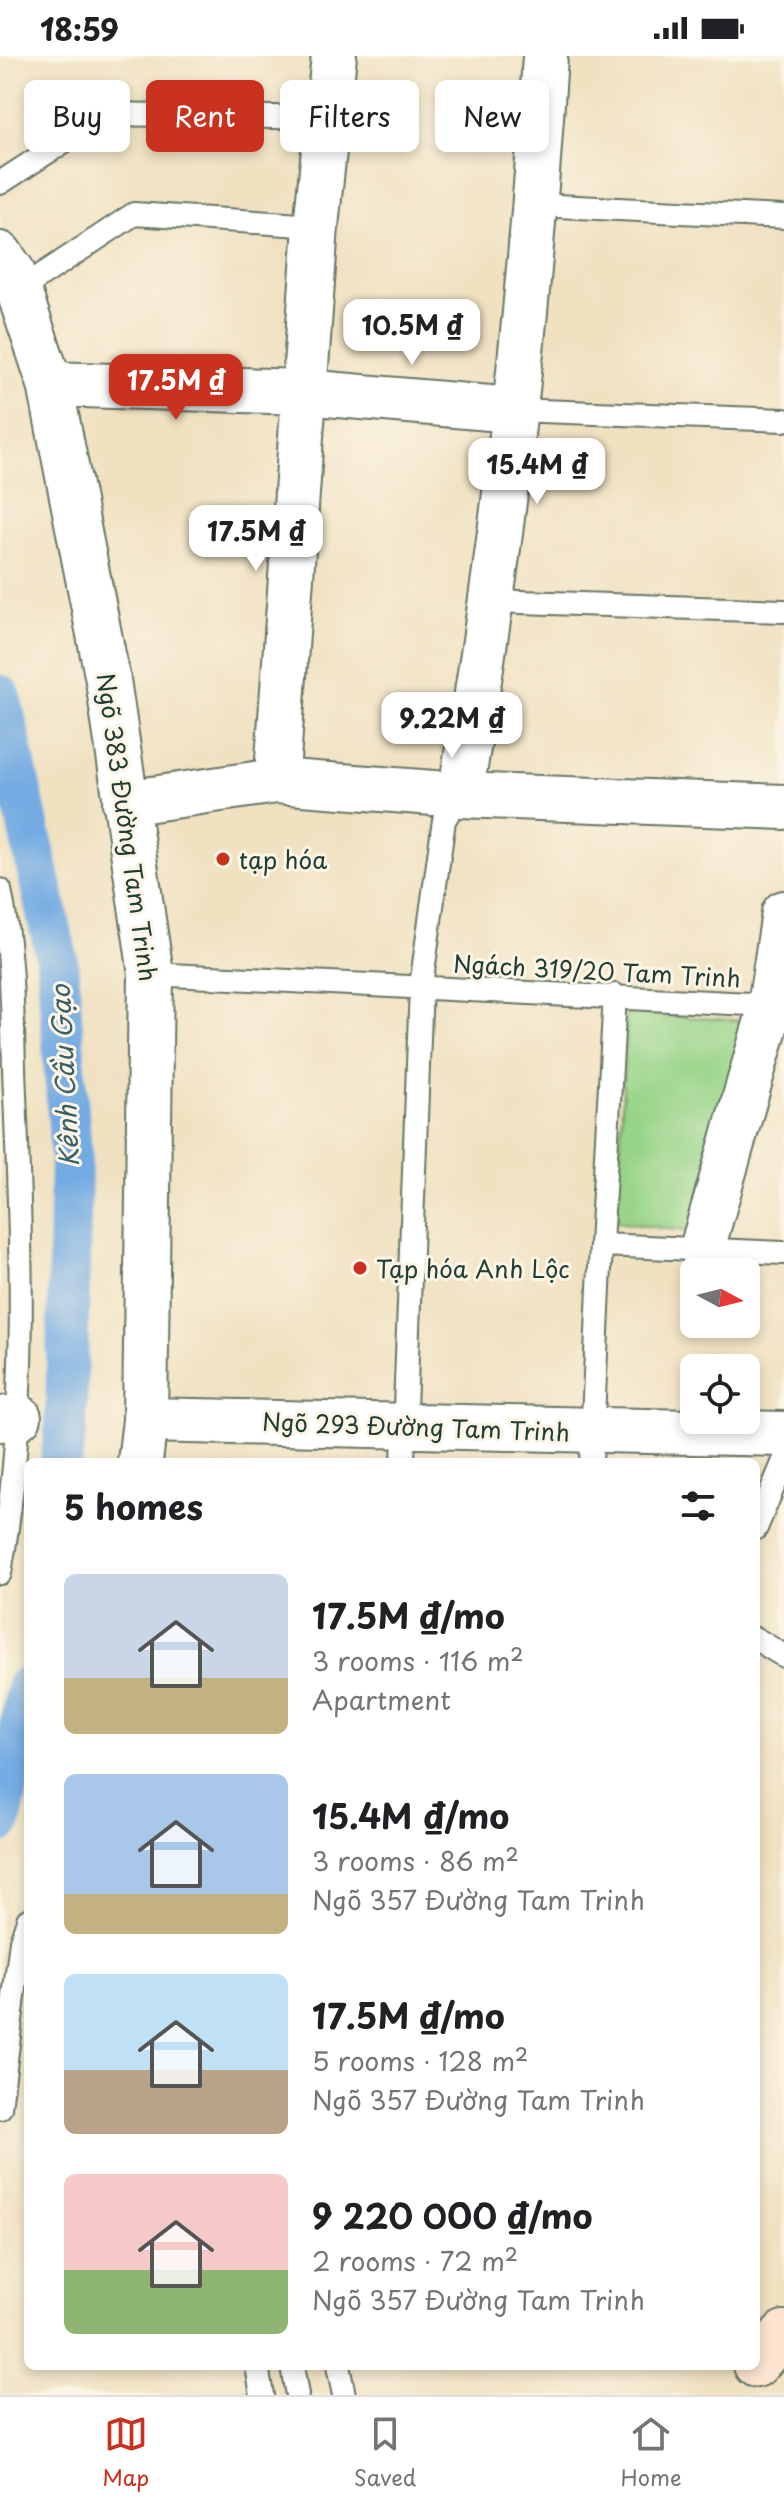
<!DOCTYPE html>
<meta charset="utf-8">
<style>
:root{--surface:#fff;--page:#f6f6f6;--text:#202124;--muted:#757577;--line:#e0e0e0;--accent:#c8321e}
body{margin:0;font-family:"Playpen Sans",sans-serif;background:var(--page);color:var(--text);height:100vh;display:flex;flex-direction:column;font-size:30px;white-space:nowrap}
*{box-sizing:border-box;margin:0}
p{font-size:26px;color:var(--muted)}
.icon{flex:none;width:44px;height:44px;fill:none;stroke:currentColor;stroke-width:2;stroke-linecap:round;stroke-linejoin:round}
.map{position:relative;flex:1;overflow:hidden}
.drawer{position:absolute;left:24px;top:1402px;width:736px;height:912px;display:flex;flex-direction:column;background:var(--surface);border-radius:12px;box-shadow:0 4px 12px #0003}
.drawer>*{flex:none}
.hud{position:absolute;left:24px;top:24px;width:736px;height:72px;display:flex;gap:16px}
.needle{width:52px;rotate:97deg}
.controls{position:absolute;left:680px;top:1202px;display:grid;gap:16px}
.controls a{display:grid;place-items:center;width:80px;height:80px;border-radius:12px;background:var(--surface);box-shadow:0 4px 12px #0003;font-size:40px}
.price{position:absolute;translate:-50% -68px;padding:0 18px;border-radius:16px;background:#fff;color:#222;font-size:26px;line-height:52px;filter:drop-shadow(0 2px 4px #0008)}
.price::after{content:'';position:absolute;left:50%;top:48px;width:24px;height:18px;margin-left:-12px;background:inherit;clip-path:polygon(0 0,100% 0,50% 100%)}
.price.current{background:var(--accent);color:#fff}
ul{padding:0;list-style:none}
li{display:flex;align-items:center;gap:24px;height:200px;padding:0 40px}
li span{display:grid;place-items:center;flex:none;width:224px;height:160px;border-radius:12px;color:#555}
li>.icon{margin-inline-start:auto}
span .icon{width:96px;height:96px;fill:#fffc;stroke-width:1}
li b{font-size:34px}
h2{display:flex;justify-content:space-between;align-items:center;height:96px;padding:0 40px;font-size:34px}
.chip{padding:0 28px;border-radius:12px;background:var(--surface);box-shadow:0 4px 12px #0003;font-size:28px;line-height:72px}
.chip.current{background:var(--accent);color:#fff}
.status{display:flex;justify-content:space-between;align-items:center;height:56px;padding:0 40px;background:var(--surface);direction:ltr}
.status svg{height:22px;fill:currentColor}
.tabs{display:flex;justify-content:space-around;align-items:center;height:112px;border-top:2px solid var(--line);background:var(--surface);font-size:22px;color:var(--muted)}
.tabs a{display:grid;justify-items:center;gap:4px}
.tabs .current{color:var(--accent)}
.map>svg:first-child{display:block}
</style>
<div class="status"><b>18:59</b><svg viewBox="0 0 49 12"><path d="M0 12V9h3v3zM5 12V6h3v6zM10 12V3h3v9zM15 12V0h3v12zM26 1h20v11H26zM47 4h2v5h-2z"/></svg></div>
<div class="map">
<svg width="784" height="2339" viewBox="0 0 784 2339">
<rect width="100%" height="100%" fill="#fcf5e5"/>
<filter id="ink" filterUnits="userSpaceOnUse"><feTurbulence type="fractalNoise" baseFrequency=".0125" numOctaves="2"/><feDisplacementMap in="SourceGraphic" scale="16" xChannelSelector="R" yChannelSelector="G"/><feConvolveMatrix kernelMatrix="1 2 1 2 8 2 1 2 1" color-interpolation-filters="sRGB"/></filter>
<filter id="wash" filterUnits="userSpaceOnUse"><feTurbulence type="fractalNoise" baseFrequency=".006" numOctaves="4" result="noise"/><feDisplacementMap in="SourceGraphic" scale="32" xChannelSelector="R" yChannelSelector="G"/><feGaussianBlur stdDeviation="1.8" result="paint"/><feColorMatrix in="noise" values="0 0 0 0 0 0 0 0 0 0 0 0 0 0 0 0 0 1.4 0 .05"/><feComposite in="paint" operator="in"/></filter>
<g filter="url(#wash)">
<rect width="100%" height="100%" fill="#f0e1c1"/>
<!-- green -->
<path fill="#97d488" stroke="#5b885e" stroke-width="2" d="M626,957L749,965L690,1176L617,1166Z"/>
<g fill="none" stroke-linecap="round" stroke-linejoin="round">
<!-- canal -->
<path stroke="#73abe2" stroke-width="42" d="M0,640L57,903L71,1099L66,1370L61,1406
M0,1767L28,1630"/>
</g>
</g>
<g filter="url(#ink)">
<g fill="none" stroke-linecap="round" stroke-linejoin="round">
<!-- service casing -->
<g stroke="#687665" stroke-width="26">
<path id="service" d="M0,127L106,58L328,62
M536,149L784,161
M18,235L134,158L316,170
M513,354L784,364
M492,545L784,555
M0,834C14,900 12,972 15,1039C22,1199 28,1358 0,1517
M151,918L770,949
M601,1189L615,939
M403,1406L421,930L444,764L460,739
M591,1406L601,1189L784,1197
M756,1472L784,1405
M756,1583L784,1600
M0,2052L21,1885L28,1864
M257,2310L262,2339
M292,2310L297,2339
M338,2310L344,2339"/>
</g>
<!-- minor casing -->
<g stroke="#687665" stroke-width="48">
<path id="minor" d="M0,198L12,215L50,328L108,624L151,918L145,1364L140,1406
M50,328L304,336L513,354
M278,704L316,170L334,0
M460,739C503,495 530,247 545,0
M125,747L276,725L460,739L784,751
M702,1193L769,957L784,857
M0,1363L19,1361
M145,1364L784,1378"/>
</g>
<!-- secondary casing -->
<g stroke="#687665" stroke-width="48">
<path id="secondary" d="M756,2309L784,2277"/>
</g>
<!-- service -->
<use href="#service" stroke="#fff" stroke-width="22"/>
<!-- minor -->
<use href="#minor" stroke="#fff" stroke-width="44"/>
<!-- secondary -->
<use href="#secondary" stroke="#fde4d1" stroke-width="44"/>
</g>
</g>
<!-- markers -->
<g fill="#c8321e" stroke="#fcf5e5" stroke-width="3">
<circle cx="223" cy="803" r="8"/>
<circle cx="360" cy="1212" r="8"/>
</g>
<g text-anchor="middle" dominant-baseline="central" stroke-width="6" stroke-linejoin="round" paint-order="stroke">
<!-- street labels -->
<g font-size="24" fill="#1f3d34" stroke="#fcf5e5">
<text transform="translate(128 771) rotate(82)">Ngõ 383 Đường Tam Trinh</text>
<text transform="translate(597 914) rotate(3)">Ngách 319/20 Tam Trinh</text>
<text transform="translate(416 1370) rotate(2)">Ngõ 293 Đường Tam Trinh</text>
</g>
<!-- poi labels -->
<g font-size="24" fill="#1f3d34" stroke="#fcf5e5" text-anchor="start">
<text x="239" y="803">tạp hóa</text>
<text x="376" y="1212">Tạp hóa Anh Lộc</text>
</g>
<!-- water labels -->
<g font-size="26" font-style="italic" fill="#385e68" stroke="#fcf5e5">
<text transform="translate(64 1020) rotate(-93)">Kênh Cầu Gạo</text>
</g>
</g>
</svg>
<div class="controls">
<a><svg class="needle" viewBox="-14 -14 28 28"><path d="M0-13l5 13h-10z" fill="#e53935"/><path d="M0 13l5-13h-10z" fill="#757577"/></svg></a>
<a><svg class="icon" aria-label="locate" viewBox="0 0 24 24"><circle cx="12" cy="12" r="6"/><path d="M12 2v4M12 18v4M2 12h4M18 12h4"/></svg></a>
</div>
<b class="price" style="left:412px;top:311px">10.5M ₫</b>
<b class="price current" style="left:176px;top:366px">17.5M ₫</b>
<b class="price" style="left:537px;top:450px">15.4M ₫</b>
<b class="price" style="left:256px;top:517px">17.5M ₫</b>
<b class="price" style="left:452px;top:704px">9.22M ₫</b>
<div class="hud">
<a class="chip">Buy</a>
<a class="chip current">Rent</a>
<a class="chip">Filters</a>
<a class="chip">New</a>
</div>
<section class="drawer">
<h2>5 homes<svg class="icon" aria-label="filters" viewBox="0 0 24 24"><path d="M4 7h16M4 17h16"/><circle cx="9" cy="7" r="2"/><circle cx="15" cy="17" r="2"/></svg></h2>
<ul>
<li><span style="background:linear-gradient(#c9d6e8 65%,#c2b280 0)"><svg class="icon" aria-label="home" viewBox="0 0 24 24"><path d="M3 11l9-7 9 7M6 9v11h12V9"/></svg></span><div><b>17.5M ₫/mo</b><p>3 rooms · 116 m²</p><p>Apartment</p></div></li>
<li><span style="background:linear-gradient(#a9c7e8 75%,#c2b280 0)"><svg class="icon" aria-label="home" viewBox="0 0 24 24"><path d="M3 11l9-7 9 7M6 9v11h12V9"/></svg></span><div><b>15.4M ₫/mo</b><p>3 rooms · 86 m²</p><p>Ngõ 357 Đường Tam Trinh</p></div></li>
<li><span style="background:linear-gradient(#bfe0f5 60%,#b9a48a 0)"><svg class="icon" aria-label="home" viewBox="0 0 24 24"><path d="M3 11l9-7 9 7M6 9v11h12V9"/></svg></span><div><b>17.5M ₫/mo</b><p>5 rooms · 128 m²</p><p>Ngõ 357 Đường Tam Trinh</p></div></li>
<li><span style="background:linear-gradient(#f6c9c9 60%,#8fb573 0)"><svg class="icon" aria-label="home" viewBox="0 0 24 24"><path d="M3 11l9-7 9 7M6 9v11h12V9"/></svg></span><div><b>9 220 000 ₫/mo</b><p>2 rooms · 72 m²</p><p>Ngõ 357 Đường Tam Trinh</p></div></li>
</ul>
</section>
</div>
<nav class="tabs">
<a class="current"><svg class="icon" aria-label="map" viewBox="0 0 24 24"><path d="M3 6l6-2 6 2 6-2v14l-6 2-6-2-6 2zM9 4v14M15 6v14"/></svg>Map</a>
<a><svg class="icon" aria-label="saved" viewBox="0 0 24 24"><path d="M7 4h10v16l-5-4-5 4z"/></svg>Saved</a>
<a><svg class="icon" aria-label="home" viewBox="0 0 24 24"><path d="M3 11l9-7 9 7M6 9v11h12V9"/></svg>Home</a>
</nav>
